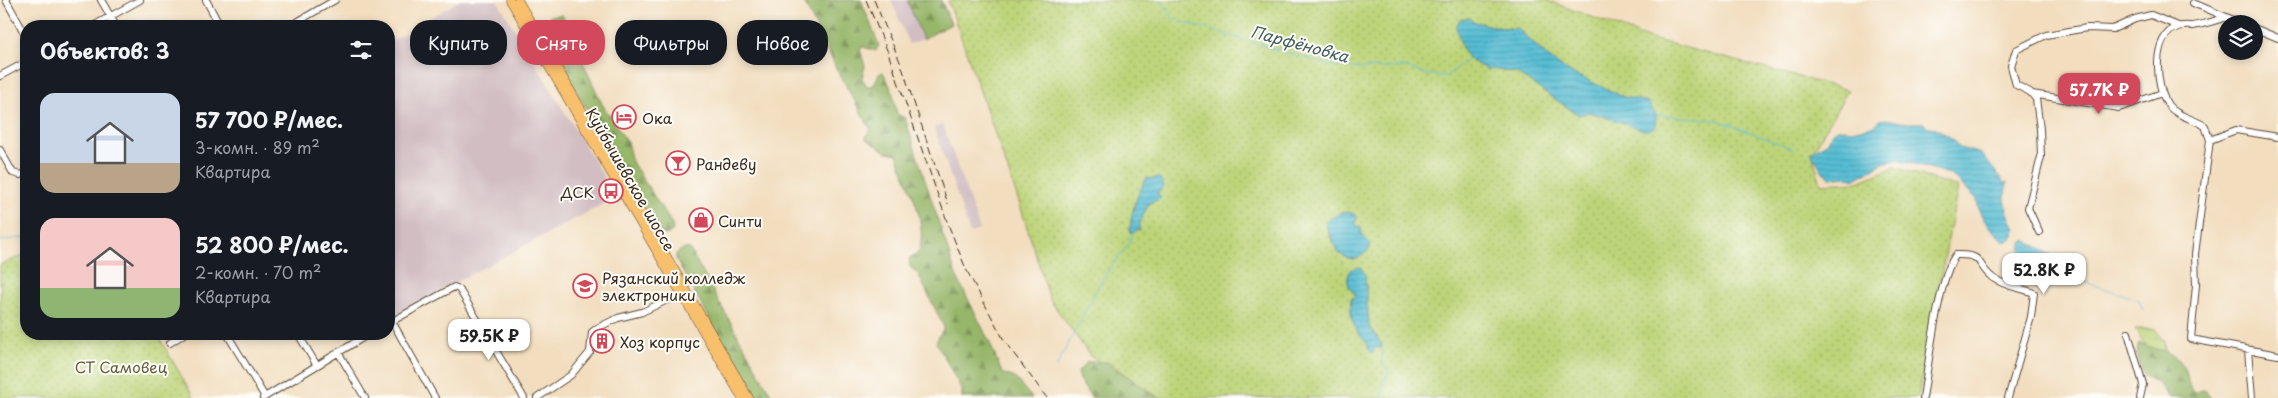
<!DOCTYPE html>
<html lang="ru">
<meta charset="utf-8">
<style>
:root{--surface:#171b24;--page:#20242c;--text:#f1f3f6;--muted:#9ea1a6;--accent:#d1495b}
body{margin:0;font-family:"Playpen Sans",sans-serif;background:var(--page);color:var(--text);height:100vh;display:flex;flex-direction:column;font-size:19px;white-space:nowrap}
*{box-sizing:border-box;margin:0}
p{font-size:16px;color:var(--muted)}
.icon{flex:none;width:28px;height:28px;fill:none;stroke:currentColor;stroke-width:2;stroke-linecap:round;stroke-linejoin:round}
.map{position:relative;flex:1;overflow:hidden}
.details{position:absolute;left:20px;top:20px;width:375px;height:320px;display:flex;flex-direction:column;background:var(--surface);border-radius:20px;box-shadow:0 2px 8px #0003}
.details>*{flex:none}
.top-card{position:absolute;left:410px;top:20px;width:475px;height:45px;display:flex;gap:10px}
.buttons{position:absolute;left:2218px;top:15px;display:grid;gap:10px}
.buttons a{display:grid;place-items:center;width:45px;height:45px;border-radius:50%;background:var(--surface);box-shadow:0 2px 8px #0003;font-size:25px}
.price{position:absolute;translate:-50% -42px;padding:0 11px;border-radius:10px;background:#fff;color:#222;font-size:16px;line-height:32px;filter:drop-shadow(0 1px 2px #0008)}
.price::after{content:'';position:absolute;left:50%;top:30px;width:15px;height:11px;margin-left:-8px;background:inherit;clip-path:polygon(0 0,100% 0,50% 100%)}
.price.selected{background:var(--accent);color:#fff}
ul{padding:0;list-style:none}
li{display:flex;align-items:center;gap:15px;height:125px;padding:0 20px}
li span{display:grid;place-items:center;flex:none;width:140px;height:100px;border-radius:15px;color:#555}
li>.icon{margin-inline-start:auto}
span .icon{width:60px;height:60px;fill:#fffc;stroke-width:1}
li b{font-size:21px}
h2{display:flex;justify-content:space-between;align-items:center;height:60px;padding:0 20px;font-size:21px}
.tag{padding:0 18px;border-radius:20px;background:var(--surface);box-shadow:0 2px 8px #0003;font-size:18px;line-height:45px}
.tag.selected{background:var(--accent);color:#fff}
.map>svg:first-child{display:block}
</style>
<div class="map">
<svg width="2278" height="398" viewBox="0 0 2278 398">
<defs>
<pattern id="grass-dots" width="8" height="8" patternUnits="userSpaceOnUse" patternTransform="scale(1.25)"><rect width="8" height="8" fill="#bdd479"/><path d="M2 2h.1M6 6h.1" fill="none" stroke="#a3b668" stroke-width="1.8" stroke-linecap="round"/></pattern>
<pattern id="forest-firs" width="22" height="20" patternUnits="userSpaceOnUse" patternTransform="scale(1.25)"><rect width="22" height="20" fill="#96b669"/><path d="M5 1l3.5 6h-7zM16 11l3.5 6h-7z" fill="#7c9456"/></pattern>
<pattern id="wetland-marsh" width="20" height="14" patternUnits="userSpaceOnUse" patternTransform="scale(1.25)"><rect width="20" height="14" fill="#bdd479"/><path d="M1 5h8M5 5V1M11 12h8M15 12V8" fill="none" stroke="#a3b668"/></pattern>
<pattern id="water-rules" width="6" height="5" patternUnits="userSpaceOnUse" patternTransform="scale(1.25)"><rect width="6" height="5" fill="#56bdd4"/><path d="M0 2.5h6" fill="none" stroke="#489aab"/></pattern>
</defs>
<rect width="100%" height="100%" fill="#fdfcf7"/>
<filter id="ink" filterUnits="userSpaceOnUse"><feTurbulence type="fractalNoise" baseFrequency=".02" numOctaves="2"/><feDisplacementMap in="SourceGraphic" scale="10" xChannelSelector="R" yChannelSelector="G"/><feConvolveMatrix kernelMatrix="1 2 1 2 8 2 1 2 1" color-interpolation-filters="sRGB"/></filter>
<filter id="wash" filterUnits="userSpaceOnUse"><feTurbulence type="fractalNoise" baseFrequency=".0096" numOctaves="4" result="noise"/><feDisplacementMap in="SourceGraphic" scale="20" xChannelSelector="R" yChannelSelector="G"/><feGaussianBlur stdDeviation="1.12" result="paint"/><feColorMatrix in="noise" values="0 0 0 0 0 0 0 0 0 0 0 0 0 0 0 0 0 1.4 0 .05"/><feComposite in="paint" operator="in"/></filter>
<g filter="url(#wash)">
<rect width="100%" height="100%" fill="#f2ddbe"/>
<!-- industrial -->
<path fill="#d2bec2" d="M460,0H497L616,197L395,315L389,304V43Z
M891,0H907L923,39L909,44Z
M943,125L980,230L970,233L934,128Z"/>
<!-- grass -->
<path fill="url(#grass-dots)" stroke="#7c7f4c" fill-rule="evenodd" d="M948,0H1546L1648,38L1848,90L1812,153L1821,184L1858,182L1895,167L1958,187L1918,398H1160L1091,357L1050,300L1019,202ZM1475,22L1496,27L1518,29L1550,59L1569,72L1624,97L1648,102L1633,125L1589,112L1579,115L1516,73L1492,69L1487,70L1469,59ZM1156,178L1162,189L1156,194L1154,200C1143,207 1141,223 1133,233L1130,231V226L1134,205L1146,179ZM1349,212L1354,215L1355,224L1361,228V233L1370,244L1366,251L1357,259C1338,259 1332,242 1326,226ZM1365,274L1369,326L1374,331L1382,348C1357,342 1350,324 1351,299L1356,296L1347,281L1349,276Z
M26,254V334H157L194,398H0V265Z"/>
<!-- forest -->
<path fill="url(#forest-firs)" stroke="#687044" d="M803,0H861L879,45L876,51L863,47L860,49L865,66L862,78L867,86H873L879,74L883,72L892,90L897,114L905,118L956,275L989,341L1002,373L1015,378L1032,398H962V390L936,342L944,327L918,274L910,267L909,258C914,255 919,253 920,248C927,218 906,182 897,154L887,152L866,139V135L871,130L836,68Z
M907,0H941L951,24L923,39Z
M562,15L581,46L583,62L602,104L627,142L632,162L672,224L673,230L667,235L661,234L568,77C566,56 543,45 542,24L550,16Z
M689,248L773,398H755L676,260V254L681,250Z
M2139,343C2156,348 2179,352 2186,371C2189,380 2187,386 2194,393L2205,389L2211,398H2170L2157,382L2144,376L2136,351Z
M1087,362H1107L1159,398H1092L1081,383L1078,372Z"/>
<!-- wetland -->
<path fill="url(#wetland-marsh)" stroke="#7c7f4c" d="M2135,329H2155L2164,342L2165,351L2146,346Z"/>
<!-- water -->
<path fill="url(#water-rules)" stroke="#487479" d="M1470,18L1475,22L1496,27L1518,29L1550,59L1569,72L1624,97L1648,102L1656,115L1655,127L1647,131L1596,114L1589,112L1579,115L1516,73L1492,69L1487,70L1469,59L1463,51L1456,27L1460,19Z
M1887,119L1906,123H1924L1925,126L1936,128L1951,138L1960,148L1981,154L2001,178L2003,183H2008C2001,196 2008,217 2016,229L2012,238L2005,242C1991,230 1978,218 1977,199L1955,178L1946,173L1898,159L1883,163L1855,179L1845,176L1831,178L1823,172L1811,152L1828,142L1832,132L1838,129L1856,130L1876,125L1879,120Z
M1160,178L1164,187L1156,193L1160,195V199L1149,203L1139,225L1140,231L1137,230L1133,233L1130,231C1131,213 1137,194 1146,179Z
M1349,212L1357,216L1355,224L1361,228V233L1370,244V249L1357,259L1347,258L1338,253L1325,222L1340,213Z
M2026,240L2070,266L2072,274L2063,280L2027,260L2020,248L2022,243Z
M1357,267L1361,268L1365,274L1369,326L1382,345V348L1376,347L1373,353L1369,350C1368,342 1361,338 1357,331C1351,322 1350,310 1351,299L1356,295C1348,289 1346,280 1350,270Z"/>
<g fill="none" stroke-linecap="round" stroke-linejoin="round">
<!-- stream -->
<path stroke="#56bdd4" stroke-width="1" d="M1161,0L1173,19L1332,66L1361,69L1404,67L1424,74L1446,76L1469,59
M1657,115L1718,120L1793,149
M0,241L26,237
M2067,276L2139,300L2143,310
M1056,367L1104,276L1129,244L1133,232
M1382,398L1384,378L1388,375V369L1382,364V348"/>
</g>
</g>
<g filter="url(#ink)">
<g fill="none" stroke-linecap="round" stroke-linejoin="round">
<!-- minor casing -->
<g stroke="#564536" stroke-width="8">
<path id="minor" d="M6,0L26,36
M101,0L116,26
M206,0L220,26
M2193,3L2243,24
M2226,17C2215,21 2205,24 2193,26C2188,26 2182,25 2178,27C2151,35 2155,86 2168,105C2176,116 2194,119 2205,126L2210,140L2195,254L2196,285L2191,339L2278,355
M93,26L140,0
M290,26L335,0
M2254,28L2278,38
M0,76L26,62
M2032,94L2119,108L2162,93
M2210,140L2236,130L2278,137
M0,150L13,173L20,175L26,173
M2039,232L2028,208L2041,157L2040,129L2036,99L2030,92L2016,85L2011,66L2016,50L2046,35L2087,28L2113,29L2135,19L2151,15L2178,26
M389,316L435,398
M389,323L454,287L459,289L524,398
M2128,333L2143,384L2140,398
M227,334L265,397
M298,334L316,364
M170,343L184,334
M2248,350L2252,398
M338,352L365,398
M263,398L369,334
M537,398L571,375L590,352L592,332L597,328L618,318L642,312L682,293
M1923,398C1928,368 1939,274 1956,255C1986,254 1975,265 1993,278C2004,286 2021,288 2034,293L2031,317L2008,398"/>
</g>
<!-- major casing -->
<g stroke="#564536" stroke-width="9">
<path id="major" d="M510,0L742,398
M518,0L749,398"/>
</g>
<!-- minor -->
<use href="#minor" stroke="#fff" stroke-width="6"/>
<!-- major -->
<use href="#major" stroke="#f8bf6c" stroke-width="8"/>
<!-- rail -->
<path stroke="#3b2a1e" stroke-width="1" stroke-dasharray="8 4" stroke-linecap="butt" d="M866,0L887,50L948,224L966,269L1005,342L1047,398
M874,0L901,64L948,204"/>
</g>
</g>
<!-- icons -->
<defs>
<g id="hotel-ring" transform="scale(1.25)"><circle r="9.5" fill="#fdfcf7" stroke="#d1495b" stroke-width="1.5"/><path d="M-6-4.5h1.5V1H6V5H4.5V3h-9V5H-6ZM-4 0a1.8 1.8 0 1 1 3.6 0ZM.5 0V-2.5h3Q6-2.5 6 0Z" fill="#d1495b"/></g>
<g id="bar-ring" transform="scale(1.25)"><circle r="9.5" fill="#fdfcf7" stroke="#d1495b" stroke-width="1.5"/><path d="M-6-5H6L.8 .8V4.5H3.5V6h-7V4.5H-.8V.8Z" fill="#d1495b"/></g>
<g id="bus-ring" transform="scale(1.25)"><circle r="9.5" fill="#fdfcf7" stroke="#d1495b" stroke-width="1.5"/><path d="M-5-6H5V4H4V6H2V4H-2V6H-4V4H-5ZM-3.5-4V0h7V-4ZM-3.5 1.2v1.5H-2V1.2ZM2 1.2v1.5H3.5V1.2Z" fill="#d1495b"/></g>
<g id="shop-ring" transform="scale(1.25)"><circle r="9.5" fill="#fdfcf7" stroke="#d1495b" stroke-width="1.5"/><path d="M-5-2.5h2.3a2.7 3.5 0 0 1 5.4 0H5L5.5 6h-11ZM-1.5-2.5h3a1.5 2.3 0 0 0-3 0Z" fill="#d1495b"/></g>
<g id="university-ring" transform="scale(1.25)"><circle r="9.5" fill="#fdfcf7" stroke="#d1495b" stroke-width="1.5"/><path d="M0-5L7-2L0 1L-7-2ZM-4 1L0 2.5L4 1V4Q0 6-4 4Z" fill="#d1495b"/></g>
<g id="building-ring" transform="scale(1.25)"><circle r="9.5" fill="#fdfcf7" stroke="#d1495b" stroke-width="1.5"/><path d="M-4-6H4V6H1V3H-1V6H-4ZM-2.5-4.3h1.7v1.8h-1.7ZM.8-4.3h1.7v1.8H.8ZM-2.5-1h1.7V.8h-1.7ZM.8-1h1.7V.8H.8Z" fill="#d1495b"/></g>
</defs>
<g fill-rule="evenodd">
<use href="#hotel-ring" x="624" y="117"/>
<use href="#bar-ring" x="678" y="163"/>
<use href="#bus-ring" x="611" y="191"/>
<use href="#shop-ring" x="701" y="220"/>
<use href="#university-ring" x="585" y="286"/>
<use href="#building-ring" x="602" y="341"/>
</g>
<g text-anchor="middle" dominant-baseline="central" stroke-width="4" stroke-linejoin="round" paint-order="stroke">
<!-- poi labels -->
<g font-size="15" fill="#3b2a1e" stroke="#fdfcf7" text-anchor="start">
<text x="642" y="117">Ока</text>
<text x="696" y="163">Рандеву</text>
<text x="594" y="191" text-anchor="end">ДСК</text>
<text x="718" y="220">Синти</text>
<text x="602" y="277">Рязанский колледж<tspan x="602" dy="17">электроники</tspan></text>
<text x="620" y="341">Хоз корпус</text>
</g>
<!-- street labels -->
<g font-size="15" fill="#3b2a1e" stroke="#fdfcf7">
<text transform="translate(631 179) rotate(60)">Куйбышевское шоссе</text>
</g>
<!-- park labels -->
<g font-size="15" fill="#625d39" stroke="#fdfcf7">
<text x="121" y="366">СТ Самовец</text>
</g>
<!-- water labels -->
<g font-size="16" font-style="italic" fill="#445d5e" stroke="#fdfcf7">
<text transform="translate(1300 43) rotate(15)">Парфёновка</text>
</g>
</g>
</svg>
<div class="buttons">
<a><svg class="icon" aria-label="layers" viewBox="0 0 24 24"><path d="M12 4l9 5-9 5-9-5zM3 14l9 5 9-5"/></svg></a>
</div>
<b class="price selected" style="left:2099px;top:115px">57.7K ₽</b>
<b class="price" style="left:2044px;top:295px">52.8K ₽</b>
<b class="price" style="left:489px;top:361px">59.5K ₽</b>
<div class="top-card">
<a class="tag">Купить</a>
<a class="tag selected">Снять</a>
<a class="tag">Фильтры</a>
<a class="tag">Новое</a>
</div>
<section class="details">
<h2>Объектов: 3<svg class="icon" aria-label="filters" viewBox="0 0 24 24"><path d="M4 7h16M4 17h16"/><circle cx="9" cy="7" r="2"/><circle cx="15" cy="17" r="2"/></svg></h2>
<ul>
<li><span style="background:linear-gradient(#c9d6e8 70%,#b9a48a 0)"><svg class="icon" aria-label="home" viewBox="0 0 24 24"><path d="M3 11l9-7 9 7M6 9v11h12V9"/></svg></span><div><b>57 700 ₽/мес.</b><p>3-комн. · 89 m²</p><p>Квартира</p></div></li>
<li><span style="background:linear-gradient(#f6c9c9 70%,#8fb573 0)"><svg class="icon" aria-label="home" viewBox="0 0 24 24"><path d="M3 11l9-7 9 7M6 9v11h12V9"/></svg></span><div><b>52 800 ₽/мес.</b><p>2-комн. · 70 m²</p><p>Квартира</p></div></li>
</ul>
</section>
</div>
